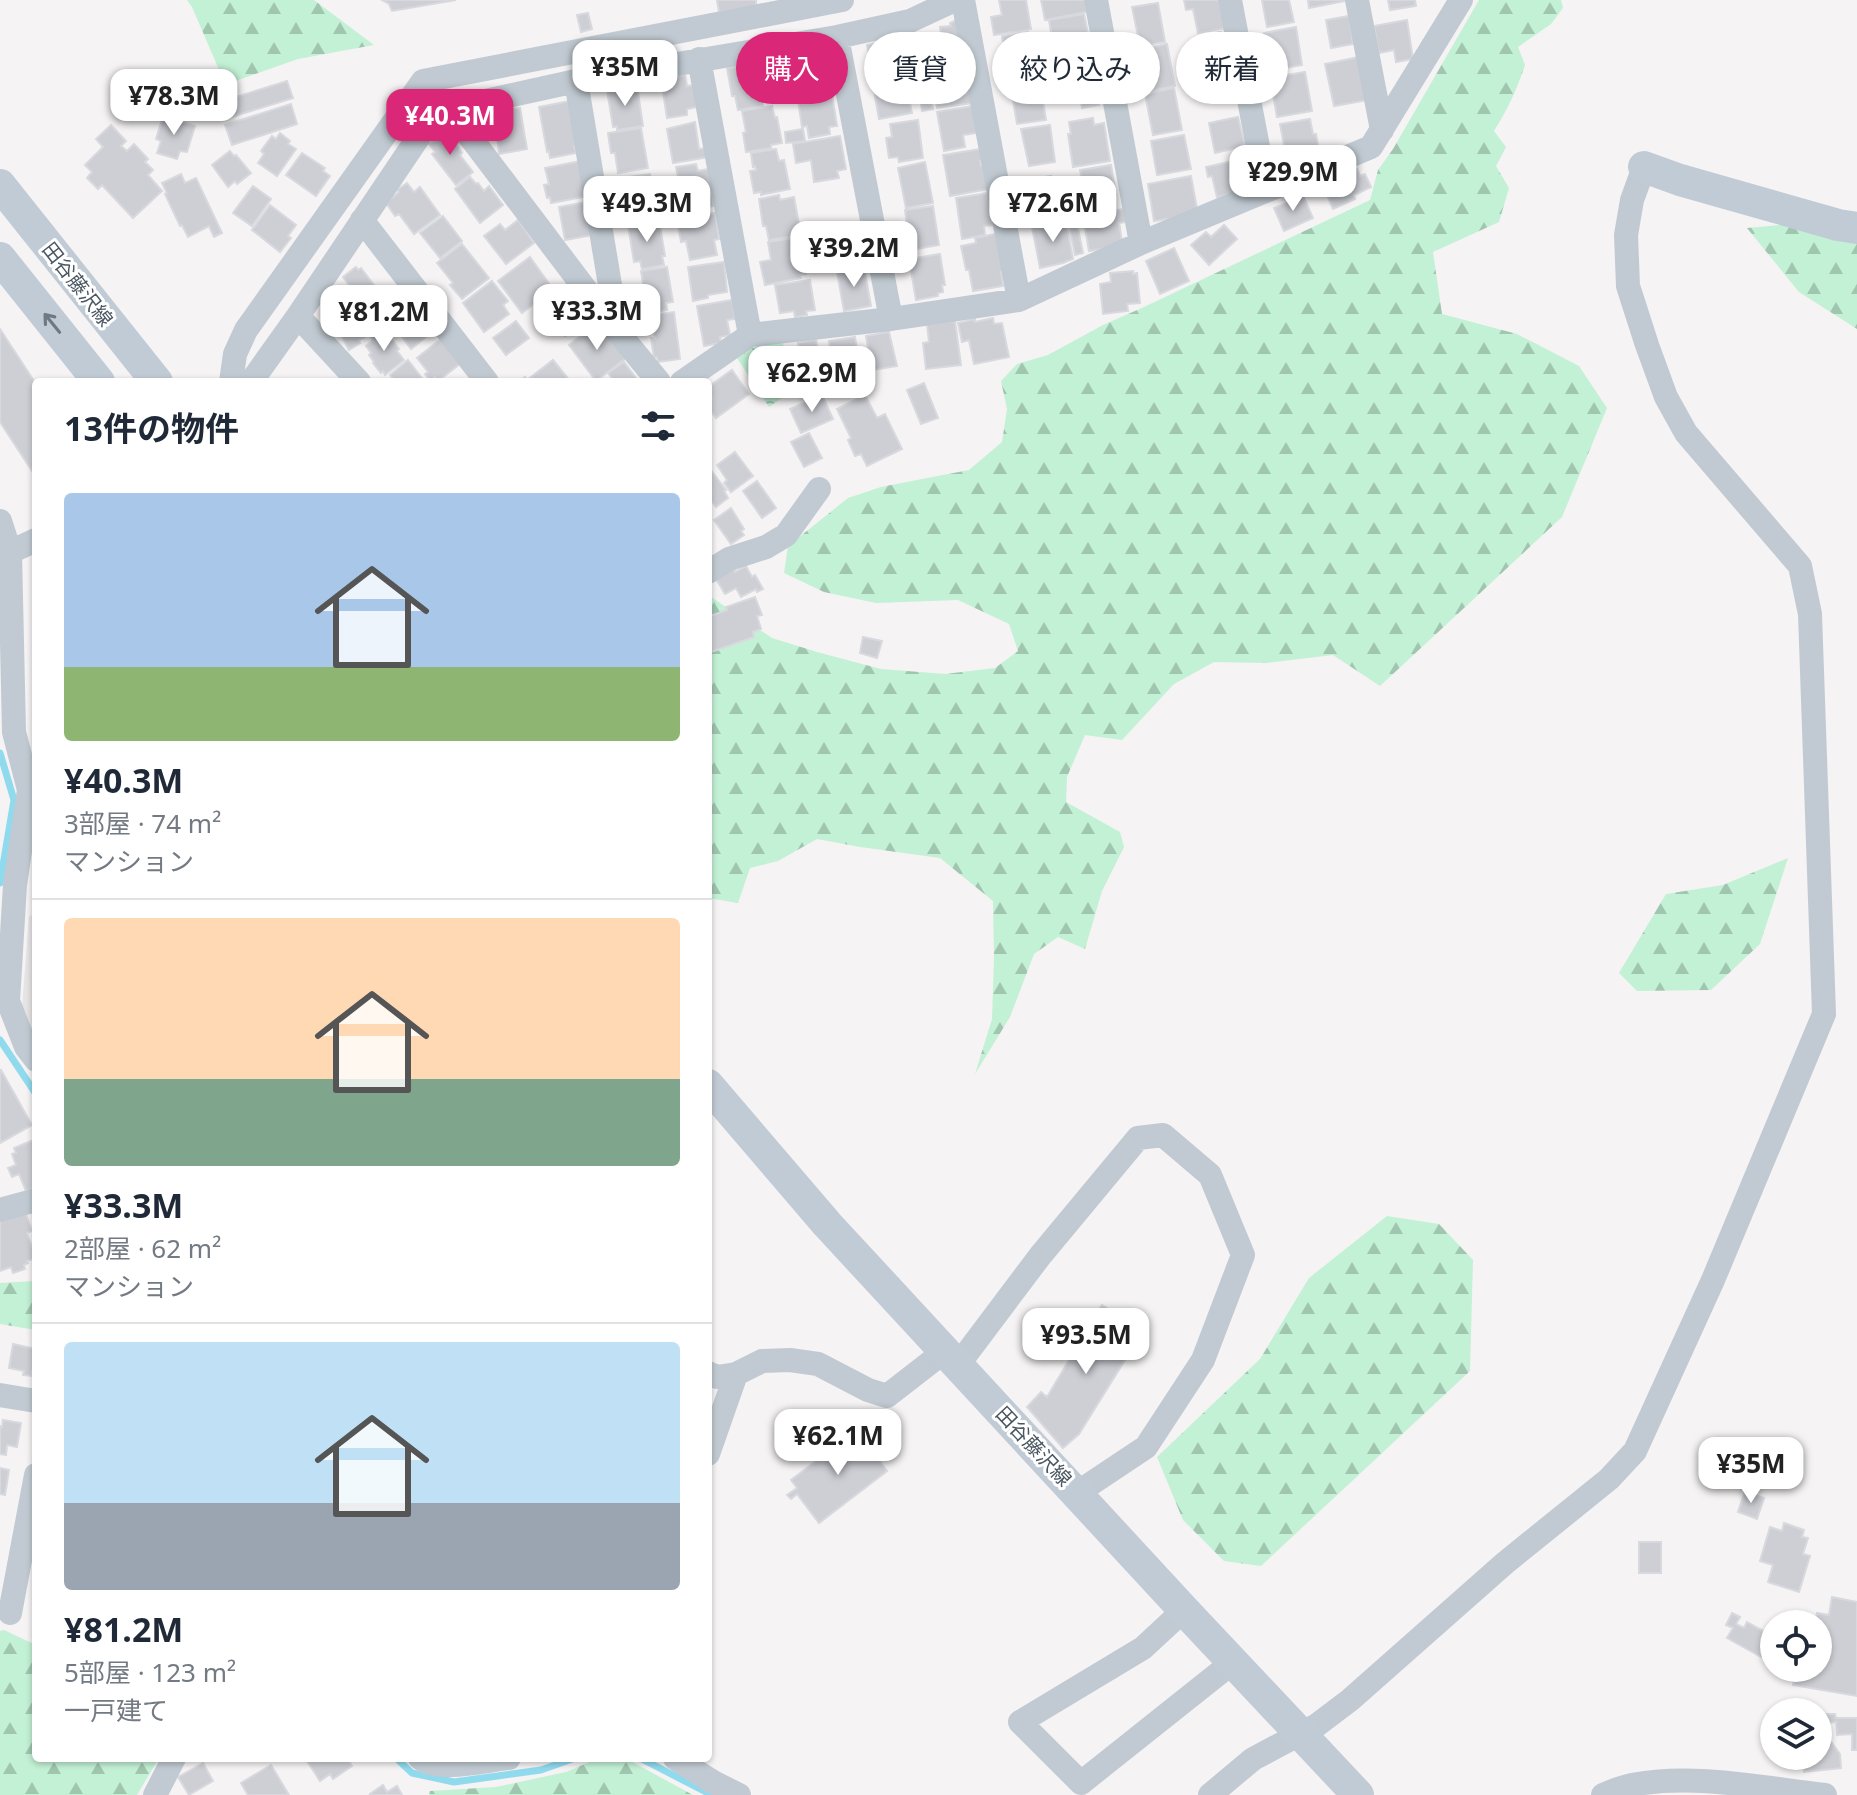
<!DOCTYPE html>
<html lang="ja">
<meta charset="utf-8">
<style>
:root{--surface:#fff;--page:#f6f6f7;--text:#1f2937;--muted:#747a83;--line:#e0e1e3;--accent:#db2777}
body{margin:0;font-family:"Noto Sans","Noto Sans JP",sans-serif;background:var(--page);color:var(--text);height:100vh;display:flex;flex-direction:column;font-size:30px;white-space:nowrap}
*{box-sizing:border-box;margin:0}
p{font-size:26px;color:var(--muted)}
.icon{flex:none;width:44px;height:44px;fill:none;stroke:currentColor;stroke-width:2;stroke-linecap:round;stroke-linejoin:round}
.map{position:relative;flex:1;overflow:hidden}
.panel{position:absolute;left:32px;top:378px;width:680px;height:1384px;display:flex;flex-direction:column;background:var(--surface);border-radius:8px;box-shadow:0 2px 6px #0004}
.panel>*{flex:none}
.banner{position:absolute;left:736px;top:32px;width:760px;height:72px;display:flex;gap:16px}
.buttons{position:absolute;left:1760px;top:1610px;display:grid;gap:16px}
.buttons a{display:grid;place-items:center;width:72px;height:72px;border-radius:50%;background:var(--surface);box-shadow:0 2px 6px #0004;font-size:40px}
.price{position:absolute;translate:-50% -68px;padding:0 18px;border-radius:16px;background:#fff;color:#222;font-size:26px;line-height:52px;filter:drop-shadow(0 2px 4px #0008)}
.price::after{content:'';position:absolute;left:50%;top:48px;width:24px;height:18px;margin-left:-12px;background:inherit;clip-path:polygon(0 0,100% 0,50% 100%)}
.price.current{background:var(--accent);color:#fff}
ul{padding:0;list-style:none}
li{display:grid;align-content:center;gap:16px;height:424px;padding:0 32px}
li+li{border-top:2px solid var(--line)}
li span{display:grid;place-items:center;height:248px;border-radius:8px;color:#555}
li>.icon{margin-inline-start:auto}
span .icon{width:144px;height:144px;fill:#fffc;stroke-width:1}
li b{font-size:34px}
h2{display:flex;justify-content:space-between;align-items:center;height:96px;padding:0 32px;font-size:34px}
.pill{padding:0 28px;border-radius:36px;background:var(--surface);box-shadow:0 2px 6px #0004;font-size:28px;line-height:72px}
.pill.current{background:var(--accent);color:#fff}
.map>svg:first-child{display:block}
</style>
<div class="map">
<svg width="1857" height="1795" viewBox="0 0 1857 1795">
<defs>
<pattern id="forest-firs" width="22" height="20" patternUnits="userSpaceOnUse" patternTransform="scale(2)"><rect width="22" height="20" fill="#c3f1d5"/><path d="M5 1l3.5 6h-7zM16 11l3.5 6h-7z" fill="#a0c6b0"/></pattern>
<pattern id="park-crowns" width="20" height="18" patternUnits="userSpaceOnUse" patternTransform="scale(2)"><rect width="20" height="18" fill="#c3f1d5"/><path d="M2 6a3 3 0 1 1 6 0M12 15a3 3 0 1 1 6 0" fill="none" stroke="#a0c6b0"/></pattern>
</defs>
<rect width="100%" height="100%" fill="#f5f3f3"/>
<!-- education -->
<path fill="#e6e4e5" d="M36,915V1038L28,1027L22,1007L29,916Z"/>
<!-- forest -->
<path fill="url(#forest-firs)" d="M187,0H314L374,45L298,59L227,84L220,72L192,7Z
M1479,0H1561L1563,8L1551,24L1518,47L1525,65C1517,89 1508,109 1494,131L1506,147L1496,166L1509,188L1499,222L1433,252L1442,314L1517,334L1579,366L1607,408L1562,517L1380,686L1333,655L1266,663L1214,662L1174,684L1122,740L1085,735L1067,777L1066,802L1120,832L1124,847L1102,891L1085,949L1058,937L1034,954L1010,1017L975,1074L992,1019L994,958L993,901L940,858L860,847L817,839L778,861L750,868L738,903L708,898V595L772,638L817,652L881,669L945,674L995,668L1018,651L1009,624L958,600L876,603L824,592L784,573L788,546L848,498L881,487L969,470L1002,442L1007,409L1001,381L1017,364L1048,355L1103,325L1144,307L1370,200L1378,170L1393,149Z
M1781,225L1857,239V329L1799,292L1747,228Z
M1788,858L1760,944L1711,990L1637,991L1619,973L1666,894L1723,885Z
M1387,1216L1439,1224L1473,1260L1470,1371L1261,1566L1224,1561L1183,1520L1157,1457L1260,1359L1309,1278Z
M36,1281V1330L0,1324V1283Z
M4,1630L36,1645V1758H159L137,1795H0V1631Z
M599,1758H625L693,1795H429L430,1791L496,1787L566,1772Z"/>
<!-- park -->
<path fill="url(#park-crowns)" d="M783,343L790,392L769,407L737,358L756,346Z"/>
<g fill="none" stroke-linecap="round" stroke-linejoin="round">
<!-- stream -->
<path stroke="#90daee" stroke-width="7" d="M0,753L14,800L0,883
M0,1040L36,1094
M396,1758L412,1773L454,1782L541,1770L575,1758
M640,1758L712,1795"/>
</g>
<!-- building -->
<path fill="#cdcfd5" stroke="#d7d9de" stroke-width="2" d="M382,0H456L392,11L389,4Z
M717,0H756V6L719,12Z
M999,0H1026L1031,29L994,35L991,17L1002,15Z
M1041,0H1085L1087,12L1045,20Z
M1184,0H1218L1226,28L1198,33L1193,9L1186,10Z
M1262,0H1289L1294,22L1267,27Z
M1308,0H1344L1345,1L1309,8Z
M1388,0H1415L1416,6L1390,10Z
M1158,3L1165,42L1140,46L1132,7Z
M588,13L592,29L581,32L577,15Z
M1084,14L1091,48L1085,49L1087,58L1056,64L1049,20Z
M1349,16L1353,44L1331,48L1326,20Z
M959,19L966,59L922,66L918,37L941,34L940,27L951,26L950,23Z
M1407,20L1413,59L1396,62L1394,50L1379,53L1374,26Z
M1296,27L1302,65L1274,70L1271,55H1268L1264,33Z
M1028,32L1033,62L1036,61L1038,74L1013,78V76L1002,78L999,61L1006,60L1002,36Z
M1221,32L1222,36L1227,35L1232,63H1228L1229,73L1206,76L1205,67L1197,69L1194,44H1200L1199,36Z
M898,38L905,72L874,78L867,45Z
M1167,44L1175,86L1140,93L1137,73L1140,72L1137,50Z
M820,54L827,92L793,98L786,60Z
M1359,57L1368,100L1334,106L1325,64Z
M761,62L767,96L761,97L763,106L738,110L735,96H732L727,68Z
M965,62L974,103L937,108L936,102L933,103L930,84L949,81L947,64Z
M1093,64L1099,105L1082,108L1080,96L1067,98L1063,69Z
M1305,72L1312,111L1277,117L1271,84L1282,82L1281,76Z
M904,74L912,113L879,119L872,80Z
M685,75L687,86L694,85L697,107L687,109V115L667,118L663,92H666L664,78Z
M1039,78L1046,120L1017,124L1010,83Z
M287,81L293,98L228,118L223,101Z
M637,86L643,126L617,130V126L613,127L607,90Z
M1174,88L1182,130L1153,135L1145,94Z
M929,89L933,109L922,111L919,91Z
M832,95L837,126L829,127L830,134L809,138L807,126L802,127L798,100Z
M570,101L578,145L574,146L576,153L550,158L549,151L547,152L539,107Z
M291,104L297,124L232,145L225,125Z
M510,105L511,109L520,108L527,149L499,154L494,108Z
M772,106L775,118L777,117L782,143L771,145V148L746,152L743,133L746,132L742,111Z
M973,106L977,133L963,135L965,147L944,151L937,112Z
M163,117L195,126L187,152L180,151L177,159L157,153L161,141L156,139Z
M1238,117L1245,146L1215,153L1209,123Z
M1093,118L1094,125L1104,123L1110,161L1073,167L1068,134H1071L1069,122Z
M1310,119L1313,134H1316L1320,156L1287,161L1280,124Z
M918,120L923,158L899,162L898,157L889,158L886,138L892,137L890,124Z
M695,122L699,149L707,148L709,157L673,163L667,129Z
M111,125L126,141L121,146L127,151L134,144L148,159L145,162L153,170L148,175L162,191L133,218L102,185L98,189L87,178L92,172L85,165L103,147L96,139Z
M1050,125L1055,162L1029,166L1021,129Z
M641,128L648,168L618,173L615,153H611L608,133Z
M803,129L805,141L786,143L785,132Z
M445,132H450L457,141L455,143L462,153L460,155L473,172L456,185L432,154L435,152L429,144Z
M280,133L290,141L288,144L296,149L277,176L258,163L264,154L261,151L272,136L276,139Z
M1184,135L1191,169L1157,175L1151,141Z
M840,136L846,169L837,171L839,178L814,182L811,160L796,163L793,144Z
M776,149L779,161L784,160L790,189L761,195V192L754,193L750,171L756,170L755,166L753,167L751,153Z
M981,149L983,161H980L981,166H985L989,189L950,196L943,155Z
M230,151L234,156L236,155L251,173L237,184L235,181L228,187L212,165Z
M302,153L325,168L323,171L330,176L316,196L286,175Z
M1242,159L1248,186L1231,194L1217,197L1212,176L1208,177L1206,167Z
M581,161L588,196L551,203L550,197L547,198L544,185L549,184L545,168Z
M925,162L933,203L906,208L898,168Z
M696,164L698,171L709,169L714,206L681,211L677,188L680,187L676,167Z
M1111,165L1116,195L1109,196L1111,207L1087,210L1085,198H1082L1080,185H1083L1080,170Z
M1357,169L1360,176L1365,174L1371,187L1354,195L1355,199L1333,209L1327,195L1332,193L1327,183Z
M181,174L185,183L196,178L222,233L214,237L209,226L188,237L182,225L180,226L165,194L167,193L162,183Z
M650,174L658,216L628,221L622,189L629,188L628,177Z
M1051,176L1052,181L1060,180L1065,211L1058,213L1059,216L1033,220L1026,180Z
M1191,176L1197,209L1180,217L1154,221L1148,184Z
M470,177L476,184L478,183L484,191L489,186L503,205L480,223L455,189Z
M407,183L414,192L420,187L440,215L414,234L399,214L395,216L386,203L399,192L397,190Z
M253,186L271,199L252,226L233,213Z
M988,193L993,225L984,226L985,235L962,239L956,198Z
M779,195L780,200L794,197L801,235L769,240L766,226H763L759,199Z
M1303,196L1313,218L1284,231L1274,208Z
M587,202L593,235L565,240L559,207Z
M270,205L296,225L288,236L291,238L280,252L252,230Z
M933,206L939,245L911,250L905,210Z
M1124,209L1126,222L1119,223L1122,241L1113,247L1089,251L1083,216Z
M715,213L719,239L714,240L717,255L690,260L686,241L681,242L677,219Z
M443,216L462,241L440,258L420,233Z
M1076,219L1083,253L1075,255L1068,220Z
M518,220L534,243L506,264L484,236L500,224L505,230Z
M659,220L665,256H662L664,265L642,269L640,261L634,262L628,225Z
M1066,221L1073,259L1063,263L1040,268L1032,227Z
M848,224L849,231L862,229L868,263L833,269V264L829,265L827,251L817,252L813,230Z
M1224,225L1237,239L1209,265L1191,245L1206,232L1211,237Z
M995,234L1005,271L1001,272L1003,286L973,291L969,270H966L961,246L976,243L975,238Z
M800,237L806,274L800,275L801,278L765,285L760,262L771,260L768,242Z
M462,244L489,278L462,299L450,285L453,283L437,263Z
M1174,248L1189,281L1160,294L1146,261Z
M940,254L945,285H942L943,292L938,293V296L916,300L909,259Z
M530,257L553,289L522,313L498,281Z
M724,262L727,292L708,295V298L693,301L688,267Z
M356,267L358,270L361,268L383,297L381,298L385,304L379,308L382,311L369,320L361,309L365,307L343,277Z
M667,267L673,302L666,303L667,310L648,313L641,271Z
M864,267L871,306L844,311L837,272Z
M1133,271V274L1137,273L1140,303L1127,304L1128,311L1103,314L1100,284L1111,282L1110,273Z
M810,280L815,310L806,311L807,315L795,317L794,311L780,313L775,285Z
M492,281L508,301L503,305L509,314L484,332L463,303Z
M568,283L581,301L574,306L585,321L565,336L558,327L556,329L539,305Z
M337,295L342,303L346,300L358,320L356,321L365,337L359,340L360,343L349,350L325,303Z
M732,300L735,319L727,320L730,335L720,337L721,343L704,346L697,306Z
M412,302L433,324L429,328L432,332L411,349L397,330L401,326L393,316Z
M674,312L680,359L658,362L657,357L654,358L651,338H655L651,315Z
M993,318L994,324L1002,323L1009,357L974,364L969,340L962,342L958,323L975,319V322Z
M516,321L529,338L506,355L493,338Z
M955,321L961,365L926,369L923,343L929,342L927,324Z
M597,323L626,358L596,381L569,345Z
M0,329L36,384V468L32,471L0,422Z
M378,329L387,339L390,337L399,349L397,351L404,360L385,375L383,371L381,373L373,363L374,362L369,355L371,353L366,346L373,340L370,336Z
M889,332L897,366L872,370L866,336Z
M855,337L861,375L835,379L829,341Z
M442,338L461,363L438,381L435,377L430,381L425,374L428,372L417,358Z
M816,339L822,375L801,379L797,359L801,358L798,343Z
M408,360L425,382H395L390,375Z
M553,360L571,382H519L525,377L527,380Z
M624,362L639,382H615L608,373Z
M732,370L749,394L716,418L708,407V400L712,398L708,393V387Z
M924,383L938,418L921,424L907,390Z
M822,395L833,419L801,433L790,409Z
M865,395L877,418L885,414L902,449L867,466L861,454L855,456L848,440L851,438L837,409Z
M809,433L822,458L804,467L791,442Z
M735,452L753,476L731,492L724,483L727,480L717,465Z
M710,469L726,490L724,491L728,498L716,507L708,497V470Z
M757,481L776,508L762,518L743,491Z
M731,508L744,529L741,531L744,535L731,544L714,520Z
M746,566L752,577L755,575L763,589L757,592L756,589L741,597L736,588L725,594L716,579L734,569L735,572Z
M755,597L762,615L757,616L761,629L753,632L754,637L711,652L708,644V617L727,610L726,607Z
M863,637L882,641L877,658L860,653Z
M1,1070L32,1125L0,1143V1071Z
M36,1139V1187L26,1191L19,1174L12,1177L8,1168L16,1165L12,1154L16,1153L14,1148Z
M24,1208L32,1231L27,1233L36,1258L27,1261L28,1263L24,1265L25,1269L13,1273L11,1267L0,1271V1217Z
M1102,1305L1143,1331L1079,1434L1063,1448L1027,1407L1041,1392L1047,1397Z
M13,1344L36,1349V1371L32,1370L31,1376L23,1375L24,1371L9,1368Z
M3,1420L21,1423L17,1447L7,1445L6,1455L0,1454V1426L2,1427Z
M857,1430L887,1471L819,1523L797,1494L791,1499L787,1495L797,1488L791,1480Z
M0,1468L9,1470L5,1495L0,1494Z
M1745,1491L1764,1498L1757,1519L1738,1512Z
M1784,1523L1804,1530L1802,1537L1808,1538L1803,1554L1810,1556L1799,1592L1768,1582L1773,1565L1760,1561L1770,1527L1782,1531Z
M1639,1542H1661V1573H1639Z
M1832,1597L1857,1602V1696L1793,1685L1797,1668H1818V1624H1815L1817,1613L1829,1615Z
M1732,1613L1740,1617L1736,1624L1744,1628L1747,1622L1769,1634L1766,1638L1771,1640L1761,1657L1727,1638L1733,1628L1726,1625Z
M1823,1714H1835L1836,1718H1857V1750H1852V1734L1837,1735L1836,1722L1823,1723Z
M1830,1740L1840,1754L1841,1768L1804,1772L1802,1756H1818V1741Z
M305,1758H347L352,1766L333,1779L330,1774L320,1781Z
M203,1763L213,1781L189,1795L178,1777Z
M271,1765L289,1795H248L241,1783Z
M383,1785L387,1792L397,1786L402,1795H371L370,1794Z"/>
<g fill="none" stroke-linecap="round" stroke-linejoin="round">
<!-- street -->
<path stroke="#c1cad2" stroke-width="24" d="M963,0L1019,300
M1096,0L1141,243
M1230,0L1266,189
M1357,0L1382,130
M837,37L891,319
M699,59L750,335
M576,81L617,327
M449,109L617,331L659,382
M362,220L487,382
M298,316L359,382
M231,382L235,354L246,330L423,81L842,0
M251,382L298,316L426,126L449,109L576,81L837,37L910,21L955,0
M682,382L750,335L891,319L1019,300L1141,243L1371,147L1461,0
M0,521L10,552L14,732L29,790L15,885L8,1001L26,1047L36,1060
M10,552L36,540
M708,572L729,559L766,547L786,535L819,489
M0,1210L36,1200
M958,1365L1040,1256L1138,1138L1163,1135L1210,1175L1243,1255L1203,1360L1146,1447L1077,1493
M708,1373L717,1377L736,1374L762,1361L790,1360L818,1364L868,1390L887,1396L945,1351
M0,1395L36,1401
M708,1454L736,1374
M1184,1610L1143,1648L1020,1722L1081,1783L1233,1662
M10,1613L36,1475
M420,1758C437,1773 487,1760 509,1758
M675,1758L713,1782L739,1795
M155,1795L174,1758
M1210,1795L1253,1759L1317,1725L1350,1700L1505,1563L1609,1479L1635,1451L1713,1280L1824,1014L1810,614L1800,566L1686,433L1666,397L1647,345L1628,286L1626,235L1632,200L1644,167
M1603,1795C1612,1791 1622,1787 1632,1785C1693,1773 1763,1788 1825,1795"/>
<!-- secondary -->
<path stroke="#c1cbd6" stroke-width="32" d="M1644,167L1680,180L1838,225L1857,228
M0,185L157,382
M0,258L99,382
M708,1085L827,1224L1184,1610L1358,1795"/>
</g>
<!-- one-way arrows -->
<defs><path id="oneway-shaft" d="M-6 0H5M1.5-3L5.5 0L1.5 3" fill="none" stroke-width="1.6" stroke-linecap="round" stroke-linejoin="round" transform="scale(2)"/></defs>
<use stroke="#6e7984" href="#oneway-shaft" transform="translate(52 323) rotate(-129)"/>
<g text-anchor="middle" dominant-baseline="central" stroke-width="6" stroke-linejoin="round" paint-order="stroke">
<!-- street labels -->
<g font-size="20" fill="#4a5661" stroke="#fff">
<text transform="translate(78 284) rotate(52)">田谷藤沢線</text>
<text transform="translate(1034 1446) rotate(47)">田谷藤沢線</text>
</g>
</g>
</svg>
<div class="buttons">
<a><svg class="icon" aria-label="locate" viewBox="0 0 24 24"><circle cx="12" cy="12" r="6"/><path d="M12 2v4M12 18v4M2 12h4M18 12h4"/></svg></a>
<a><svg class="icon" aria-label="layers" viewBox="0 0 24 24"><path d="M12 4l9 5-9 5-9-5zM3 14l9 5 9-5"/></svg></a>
</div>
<b class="price" style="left:625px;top:108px">¥35M</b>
<b class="price" style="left:174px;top:137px">¥78.3M</b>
<b class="price current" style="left:450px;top:157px">¥40.3M</b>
<b class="price" style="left:1293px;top:213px">¥29.9M</b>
<b class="price" style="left:647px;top:244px">¥49.3M</b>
<b class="price" style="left:1053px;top:244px">¥72.6M</b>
<b class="price" style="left:854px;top:289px">¥39.2M</b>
<b class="price" style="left:597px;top:352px">¥33.3M</b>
<b class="price" style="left:384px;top:353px">¥81.2M</b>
<b class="price" style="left:812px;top:414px">¥62.9M</b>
<b class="price" style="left:1086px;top:1376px">¥93.5M</b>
<b class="price" style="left:838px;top:1477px">¥62.1M</b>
<b class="price" style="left:1751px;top:1505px">¥35M</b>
<div class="banner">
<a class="pill current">購入</a>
<a class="pill">賃貸</a>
<a class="pill">絞り込み</a>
<a class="pill">新着</a>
</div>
<section class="panel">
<h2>13件の物件<svg class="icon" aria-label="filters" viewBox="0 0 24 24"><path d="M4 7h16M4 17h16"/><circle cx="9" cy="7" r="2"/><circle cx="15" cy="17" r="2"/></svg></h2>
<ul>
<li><span style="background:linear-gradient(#a9c7e8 70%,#8fb573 0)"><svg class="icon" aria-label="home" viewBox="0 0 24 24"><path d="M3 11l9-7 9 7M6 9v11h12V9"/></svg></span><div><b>¥40.3M</b><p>3部屋 · 74 m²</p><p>マンション</p></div></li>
<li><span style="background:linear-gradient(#ffd9b3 65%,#7fa58c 0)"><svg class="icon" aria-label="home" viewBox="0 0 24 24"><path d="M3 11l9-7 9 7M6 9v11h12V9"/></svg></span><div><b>¥33.3M</b><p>2部屋 · 62 m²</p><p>マンション</p></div></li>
<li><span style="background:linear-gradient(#bfe0f5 65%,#9aa5b1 0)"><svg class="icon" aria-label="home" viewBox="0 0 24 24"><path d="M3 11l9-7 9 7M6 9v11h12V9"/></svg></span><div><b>¥81.2M</b><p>5部屋 · 123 m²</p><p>一戸建て</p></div></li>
</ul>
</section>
</div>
